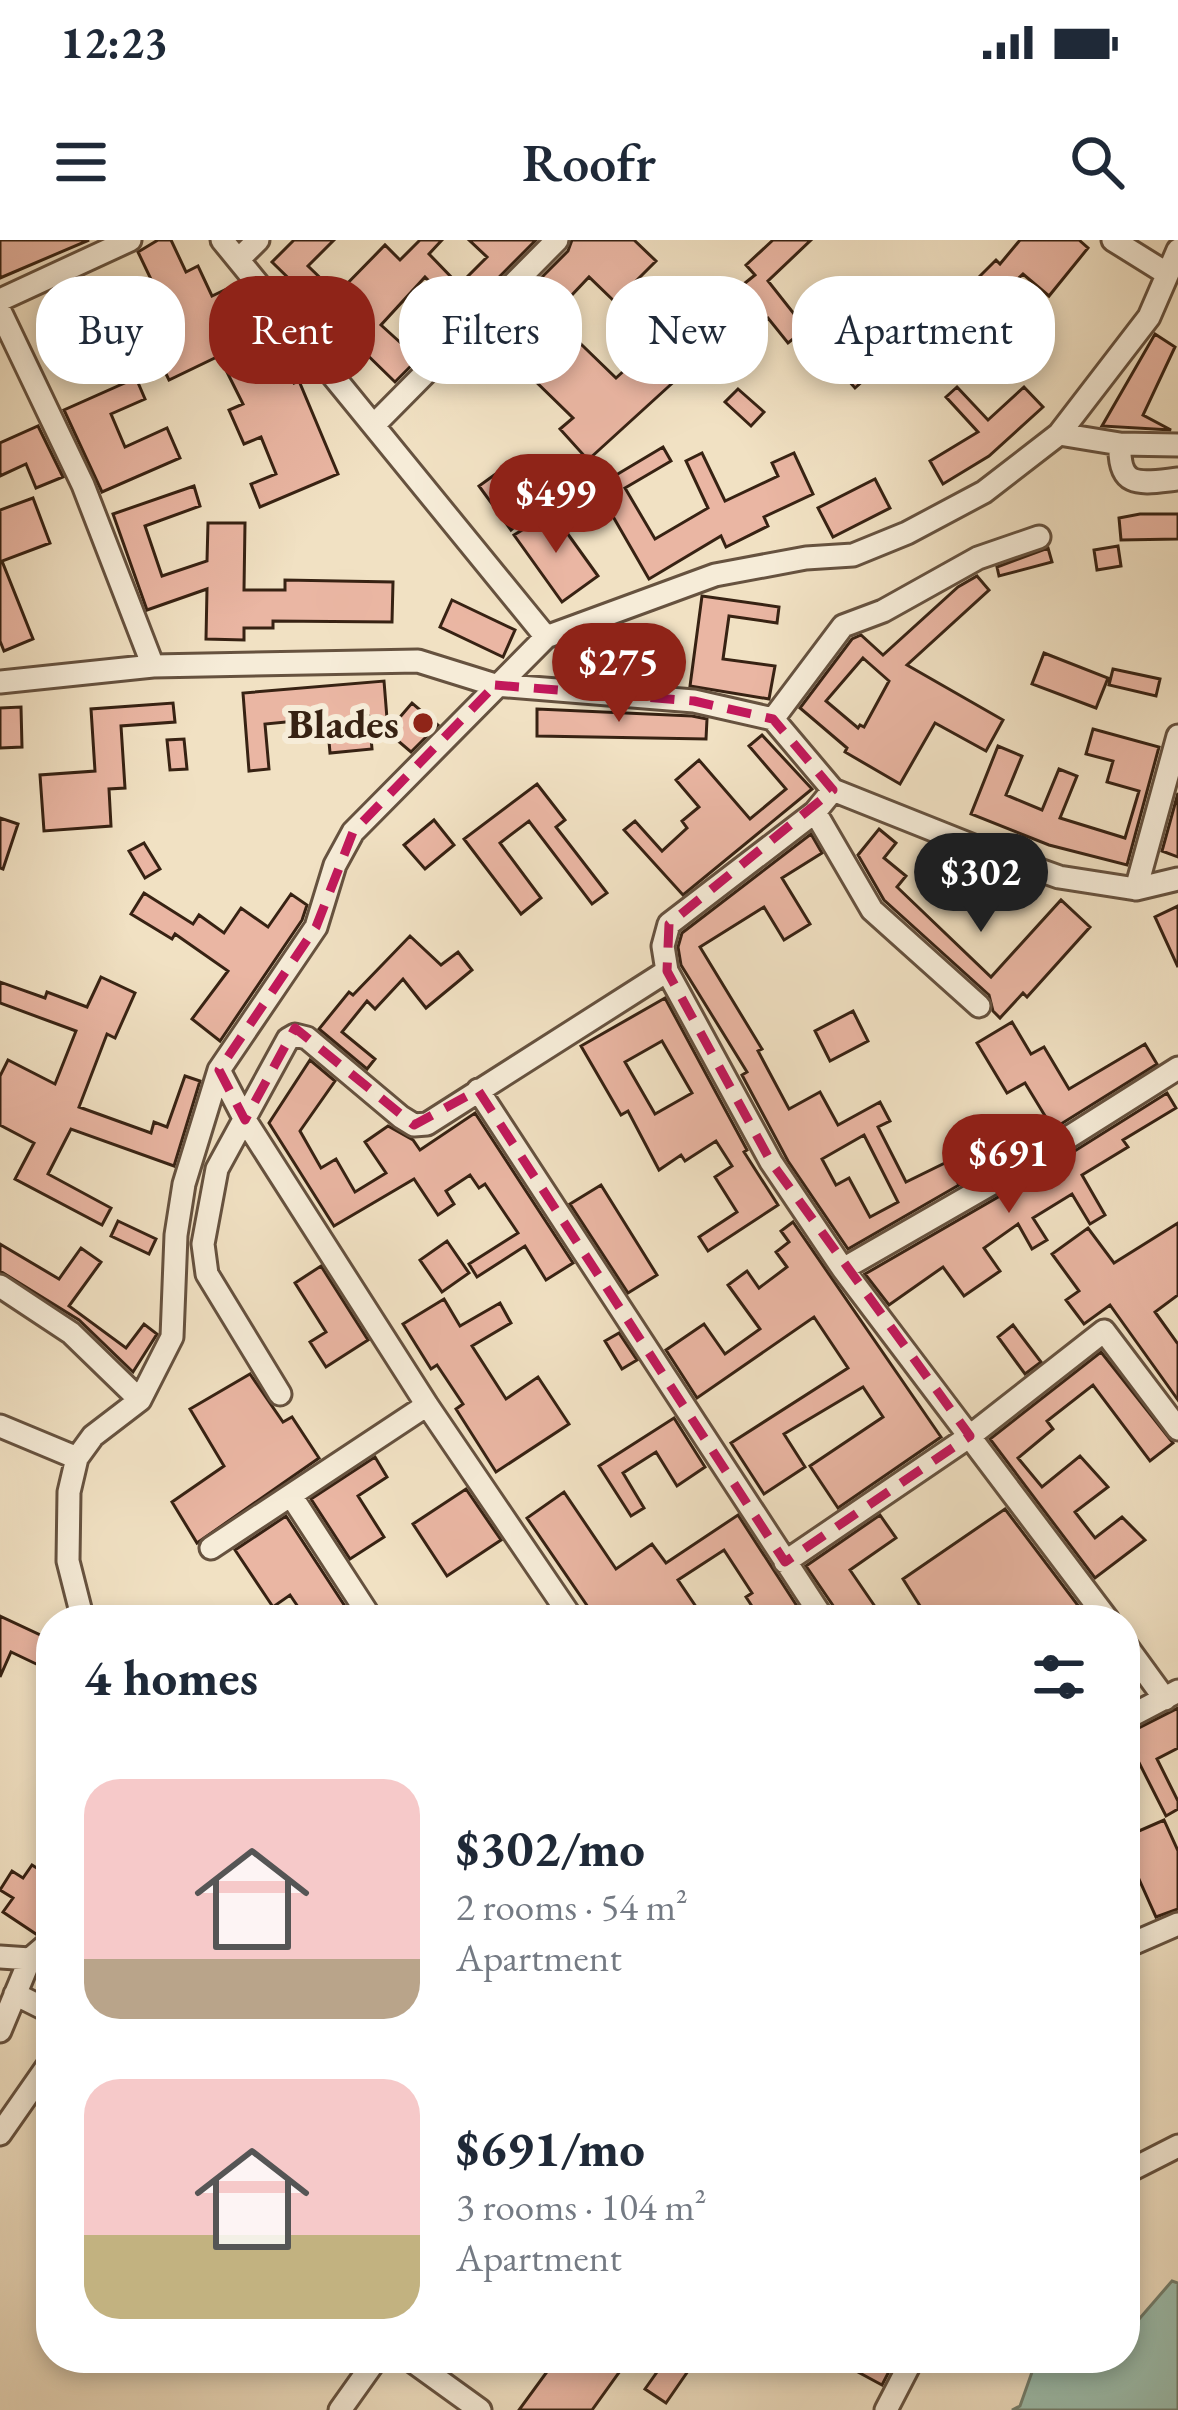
<!DOCTYPE html>
<meta charset="utf-8">
<style>
:root{--surface:#fff;--page:#f2f2f3;--text:#1f2937;--muted:#747a83;--accent:#8f2418}
body{margin:0;font-family:"EB Garamond",serif;background:var(--page);color:var(--text);height:100vh;display:flex;flex-direction:column;font-size:45px;white-space:nowrap}
*{box-sizing:border-box;margin:0}
p{font-size:39px;color:var(--muted)}
.icon{flex:none;width:66px;height:66px;fill:none;stroke:currentColor;stroke-width:2;stroke-linecap:round;stroke-linejoin:round}
.map{position:relative;flex:1;overflow:hidden}
.drawer{position:absolute;left:36px;top:1365px;width:1104px;height:768px;display:flex;flex-direction:column;background:var(--surface);border-radius:48px;box-shadow:0 6px 18px #0003}
.drawer>*{flex:none}
.hud{position:absolute;left:36px;top:36px;width:1107px;height:108px;display:flex;gap:24px}
.price{position:absolute;translate:-50% -102px;padding:0 27px;border-radius:42px;background:var(--accent);color:#fff;font-size:39px;line-height:78px;filter:drop-shadow(0 3px 6px #0008)}
.price::after{content:'';position:absolute;left:50%;top:72px;width:36px;height:27px;margin-left:-18px;background:inherit;clip-path:polygon(0 0,100% 0,50% 100%)}
.price.active{background:#222;color:#fff}
ul{padding:0;list-style:none}
li{display:flex;align-items:center;gap:36px;height:300px;padding:0 48px}
li span{display:grid;place-items:center;flex:none;width:336px;height:240px;border-radius:36px;color:#555}
li>.icon{margin-inline-start:auto}
span .icon{width:144px;height:144px;fill:#fffc;stroke-width:1}
li b{font-size:51px}
h2{display:flex;justify-content:space-between;align-items:center;height:144px;padding:0 48px;font-size:51px}
.chip{padding:0 42px;border-radius:48px;background:var(--surface);box-shadow:0 6px 18px #0003;font-size:42px;line-height:108px}
.chip.active{background:var(--accent);color:#fff}
.status{display:flex;justify-content:space-between;align-items:center;height:84px;padding:0 60px;background:var(--surface);direction:ltr}
.status svg{height:33px;fill:currentColor}
header{display:flex;justify-content:space-between;align-items:center;height:156px;padding:0 48px;background:var(--surface);font-size:54px;font-weight:600}
.map>svg:first-child{display:block}
</style>
<div class="status"><b>12:23</b><svg viewBox="0 0 49 12"><path d="M0 12V9h3v3zM5 12V6h3v6zM10 12V3h3v9zM15 12V0h3v12zM26 1h20v11H26zM47 4h2v5h-2z"/></svg></div>
<header><svg class="icon" aria-label="menu" viewBox="0 0 24 24"><path d="M4 6h16M4 12h16M4 18h16"/></svg>Roofr<svg class="icon" aria-label="search" viewBox="0 0 24 24"><circle cx="10" cy="10" r="6"/><path d="M15 15l6 6"/></svg></header>
<div class="map">
<svg width="1178" height="2170" viewBox="0 0 1178 2170">
<rect width="100%" height="100%" fill="#f1e1c3"/>
<filter id="stains"><feTurbulence type="fractalNoise" baseFrequency=".00167" numOctaves="4"/><feColorMatrix values="0 0 0 0 .2 0 0 0 0 .09 0 0 0 0 .02 0 0 0 .5 -.17"/></filter>
<radialGradient id="worn" r=".72"><stop offset=".6" stop-color="#630" stop-opacity="0"/><stop offset="1" stop-color="#630" stop-opacity=".3"/></radialGradient>
<!-- water -->
<path fill="#9cbead" stroke="#74806f" stroke-width="3" d="M1172,2041L1178,2043V2170H1012L1020,2166L1037,2118H1125V2087L1134,2085Z"/>
<!-- building -->
<path fill="#eab6a3" stroke="#372213" stroke-width="3" fill-rule="evenodd" d="M0,0H89L0,38Z
M158,0H171L186,32L198,26L212,56L235,45L243,63L251,59L259,69L294,143L299,141L338,234L260,267L251,244L276,234L261,197L244,204L229,170L243,164L219,116L169,140L144,89L169,77L138,12Z
M294,0H334L308,26L337,54L385,5L400,20L420,0H442L429,14L459,45L487,17L469,0H536L395,142L272,22ZM425,37L446,58L403,105L381,85Z
M572,0H634L656,21L615,62L589,37L552,76L616,138L662,96L690,127L588,220L560,189L573,178L486,93L568,11Z
M773,0H811L768,41L806,89L788,103L768,78L730,109L704,76L755,35L746,25Z
M1020,0H1079L1088,8L1049,56L1023,34L977,78L958,58L996,20L1000,24Z
M938,64L950,77L915,107L909,100L855,148L840,131L909,70L919,82Z
M1155,94L1175,107L1143,175L1171,190L1102,186Z
M136,138L145,159L111,174L125,207L167,188L180,218L102,252L64,170Z
M957,147L988,180L1024,147L1043,167L989,216L943,244L930,221L978,192L946,157Z
M738,149L764,172L751,186L725,162Z
M38,186L63,237L36,248L26,224L0,236V203Z
M663,207L671,221L625,248L655,299L708,268L686,221L702,213L725,261L778,236L772,223L794,213L813,254L764,277L768,286L726,307L721,296L649,339L596,247Z
M515,220L544,260L511,290L479,246Z
M875,239L890,268L833,297L818,268Z
M194,246L200,266L145,286L162,336L207,321L208,283H245L244,350H285V340L393,342L392,382L273,381V388H244V400L206,399L207,349L147,370L113,274Z
M33,258L50,303L2,321L33,399L4,411L0,401V270Z
M552,272L598,336L562,362L514,295Z
M1140,274H1178V299L1121,300L1119,278Z
M1118,306L1121,326L1097,330L1094,310Z
M1048,308L1052,322L999,336L997,327Z
M977,336L989,350L907,425L1003,480L986,511L935,483L900,544L845,512L847,508L800,468L852,399L861,395L883,415L958,347ZM863,418L889,441L864,487L860,485L858,488L826,461Z
M702,356L779,367L777,383L729,376L723,419L775,426L769,459L690,446Z
M452,360L515,390L503,417L440,387Z
M1044,413L1108,438L1096,468L1032,444Z
M1113,429L1160,439L1156,456L1109,445Z
M384,441L388,491L412,463L438,485L411,512L369,476L372,509L330,513L327,478L265,484L269,529L249,531L243,453Z
M173,463L175,482L121,486L125,548L109,549L111,586L44,591L40,535L95,531L91,469Z
M21,467L22,507L0,508V468Z
M537,469L692,476L707,479L706,499L537,496Z
M1093,489L1159,507L1127,625L1049,605L971,574L998,506L1022,516L1006,555L1042,570L1059,529L1077,536L1060,578L1125,598L1139,551L1107,542L1113,521L1086,514Z
M762,495L812,549L683,655L624,590L635,581L662,611L687,588L682,581L699,567L676,540L699,520L750,579L786,549L749,506Z
M184,499L187,529L170,530L167,500Z
M537,544L565,580L556,587L607,653L592,664L529,581L500,603L541,658L521,674L464,599Z
M1178,553V617L1162,611Z
M0,578L18,584L3,629L0,628Z
M434,580L454,605L425,629L404,605Z
M879,589L896,603L884,618L906,636L897,647L991,737L1061,660L1090,687L1027,757L1023,753L1000,778L993,771L989,755L884,660L858,615Z
M811,594L822,613L782,638L810,684L784,700L764,667L700,707L762,809L758,811L789,869L820,852L838,885L880,862L890,881L878,887L906,942L947,922L959,945L848,1009L788,921L742,835L747,832L681,725L678,707L682,693ZM864,895L898,962L870,977L849,938L836,945L822,919Z
M144,603L160,629L145,638L129,611Z
M144,653L193,684L199,675L224,693L241,668L268,687L291,654L307,665L302,680L220,801L192,779L228,731L175,694L172,699L131,674Z
M1178,666V727L1155,677Z
M410,696L441,725L458,712L472,730L426,768L403,739L375,769L367,761L342,792L375,819L367,829L319,789L349,752L353,755Z
M101,737L135,753L115,798L107,794L79,867L151,893L154,882L167,887L185,836L200,841L174,926L71,889L48,934L111,968L102,985L15,939L34,903L0,885V836L8,820L55,844L76,791L0,763V742L45,758L47,752L87,767Z
M665,758L747,910L744,912L778,965L708,1011L699,997L737,972L715,937L732,926L716,901L685,921L681,915L659,930L628,871L621,875L581,806ZM662,801L692,853L655,874L625,822Z
M853,771L868,801L830,821L815,791Z
M1012,782L1031,814L1044,807L1069,849L1145,804L1157,824L1053,889L1025,843L1007,853L977,803Z
M310,820L335,841L300,891L321,928L336,919L355,952L386,933L365,902L388,886L413,900L420,910L475,873L573,1023L546,1040L525,1006L477,1037L469,1024L518,993L485,944L479,948L470,935L446,951L454,964L438,975L414,939L334,986L269,883Z
M1167,853L1176,868L1123,900L1128,907L1082,935L1105,975L1090,984L1072,954L1033,978L1047,1000L1032,1009L1018,984L984,1008L1000,1031L964,1056L943,1027L889,1065L865,1034L1038,934Z
M601,945L657,1035L628,1053L570,964Z
M118,981L156,999L149,1014L111,996Z
M793,982L941,1197L838,1268L810,1226L883,1177L863,1147L784,1194L805,1227L764,1254L731,1203L848,1128L814,1077L697,1158L666,1110L704,1084L725,1114L760,1089L728,1045L747,1031L759,1048L787,1027L776,1012L789,1002L781,991Z
M1178,983V1055L1155,1072L1178,1104V1160L1110,1065L1084,1084L1066,1060L1079,1051L1052,1014L1088,988L1114,1023Z
M447,1001L469,1033L442,1052L420,1020Z
M0,1004L59,1039L81,1008L101,1022L69,1066L126,1108L144,1084L157,1094L133,1132L79,1080L0,1031Z
M321,1026L368,1100L326,1127L310,1102L326,1092L295,1043Z
M444,1059L460,1086L500,1063L511,1083L472,1106L506,1159L538,1137L569,1184L496,1232L456,1169L463,1164L437,1125L431,1129L403,1084Z
M1013,1085L1041,1122L1025,1134L998,1097Z
M619,1093L637,1120L622,1129L605,1101Z
M1101,1112L1173,1203L1150,1221L1093,1145L1047,1181L1053,1189L1018,1218L1042,1247L1080,1216L1108,1247L1075,1272L1095,1298L1122,1277L1145,1300L1095,1338L990,1199Z
M250,1134L283,1182L292,1177L319,1218L197,1303L172,1262L224,1226L190,1169Z
M674,1178L705,1227L677,1246L656,1212L623,1233L644,1268L631,1276L599,1226Z
M375,1217L387,1237L358,1256L384,1297L350,1319L311,1259Z
M466,1249L501,1300L447,1336L413,1284Z
M564,1252L616,1329L652,1304L666,1323L738,1275L806,1380H761L746,1357L752,1353L724,1310L678,1340L705,1380H597L527,1278Z
M1005,1269L1089,1380H929L903,1339Z
M880,1275L896,1298L850,1330L874,1365L852,1380H843L806,1326Z
M286,1276L354,1380H307L290,1355L273,1367L235,1310Z
M0,1376L51,1400V1431L11,1412L0,1437Z
M1178,1468V1508L1157,1519L1178,1561V1569L1166,1576L1125,1495Z
M1164,1580L1178,1611V1669L1156,1677L1125,1608V1597Z
M32,1625L51,1637V1679L36,1694L3,1672L13,1658L0,1650L12,1631L23,1638Z
M557,2118H602L620,2131L592,2170H519Z
M667,2118H697L666,2163L645,2149Z
M832,2118H896L882,2145Z"/>
<g fill="none" stroke-linecap="round" stroke-linejoin="round">
<!-- minor casing -->
<g stroke="#66523f" stroke-width="27">
<path id="minor" d="M1113,0L1166,33
M239,19L258,0
M0,60L130,0
M0,71L83,245L153,426
M374,185L557,0
M1059,194L1120,204L1178,205
M1120,204C1118,250 1141,243 1178,239
M546,397L715,335L806,318L853,315L907,293L984,252L1059,194L1149,77L1178,10
M0,442L153,426L418,421L495,445L694,461L773,479L833,550L986,611L1059,637L1136,649L1178,639
M773,479L843,386L883,371L978,318L1039,297
M833,550L815,572L669,684L663,706L667,731L771,922L843,1029L1108,1380
M815,572L872,670L979,766
M1136,649L1178,496
M219,830L245,880L427,1165L573,1380
M478,850L824,1380
M843,1029L1031,921L1178,828
M0,1046L71,1093L140,1160
M280,1154L207,1034L203,1004L217,929L288,799L295,795L307,798L401,877L414,885L427,884L667,731
M0,1186L77,1218
M292,1257L372,1380
M211,1308L427,1165
M785,1322L970,1196L1104,1091L1178,1189
M83,1380L68,1321L69,1252L77,1218L93,1196L140,1160L172,1097L176,995L184,944L219,830L316,687L335,625L353,592L546,397L222,0
M1125,1404L1165,1459
M1125,1479L1178,1451
M1125,1707L1178,1684
M0,1717L30,1719
M15,1754L51,1772
M0,1791L30,1719L51,1701
M0,1894L51,1821
M1125,1933L1178,1906
M408,2118L480,2170
M340,2170L377,2118
M886,2170L913,2118"/>
</g>
<!-- minor -->
<use href="#minor" stroke="#f6ecd8" stroke-width="21"/>
</g>
<!-- marked area -->
<path fill="none" stroke="#c2185b" stroke-width="9" stroke-dasharray="24 15" stroke-linejoin="round" d="M495,445L694,461L773,479L833,550L669,684L667,731L771,922L970,1196L785,1322L478,850L414,885L295,788L245,880L219,830L316,687L353,592Z"/>
<!-- markers -->
<circle fill="#8f2418" stroke="#f6ecd8" stroke-width="4.5" cx="423" cy="483" r="12"/>
<g text-anchor="middle" dominant-baseline="central" stroke-width="12" stroke-linejoin="round" paint-order="stroke">
<!-- poi labels -->
<g font-size="42" font-weight="bold" fill="#372213" stroke="#f6ecd8" text-anchor="end">
<text x="399" y="483">Blades</text>
</g>
</g>
<rect width="100%" height="100%" filter="url(#stains)"/>
<rect width="100%" height="100%" fill="url(#worn)"/>
</svg>
<b class="price" style="left:556px;top:316px">$499</b>
<b class="price" style="left:619px;top:485px">$275</b>
<b class="price active" style="left:981px;top:695px">$302</b>
<b class="price" style="left:1009px;top:976px">$691</b>
<div class="hud">
<a class="chip">Buy</a>
<a class="chip active">Rent</a>
<a class="chip">Filters</a>
<a class="chip">New</a>
<a class="chip">Apartment</a>
</div>
<section class="drawer">
<h2>4 homes<svg class="icon" aria-label="filters" viewBox="0 0 24 24"><path d="M4 7h16M4 17h16"/><circle cx="9" cy="7" r="2"/><circle cx="15" cy="17" r="2"/></svg></h2>
<ul>
<li><span style="background:linear-gradient(#f6c9c9 75%,#b9a48a 0)"><svg class="icon" aria-label="home" viewBox="0 0 24 24"><path d="M3 11l9-7 9 7M6 9v11h12V9"/></svg></span><div><b>$302/mo</b><p>2 rooms · 54 m²</p><p>Apartment</p></div></li>
<li><span style="background:linear-gradient(#f6c9c9 65%,#c2b280 0)"><svg class="icon" aria-label="home" viewBox="0 0 24 24"><path d="M3 11l9-7 9 7M6 9v11h12V9"/></svg></span><div><b>$691/mo</b><p>3 rooms · 104 m²</p><p>Apartment</p></div></li>
</ul>
</section>
</div>
